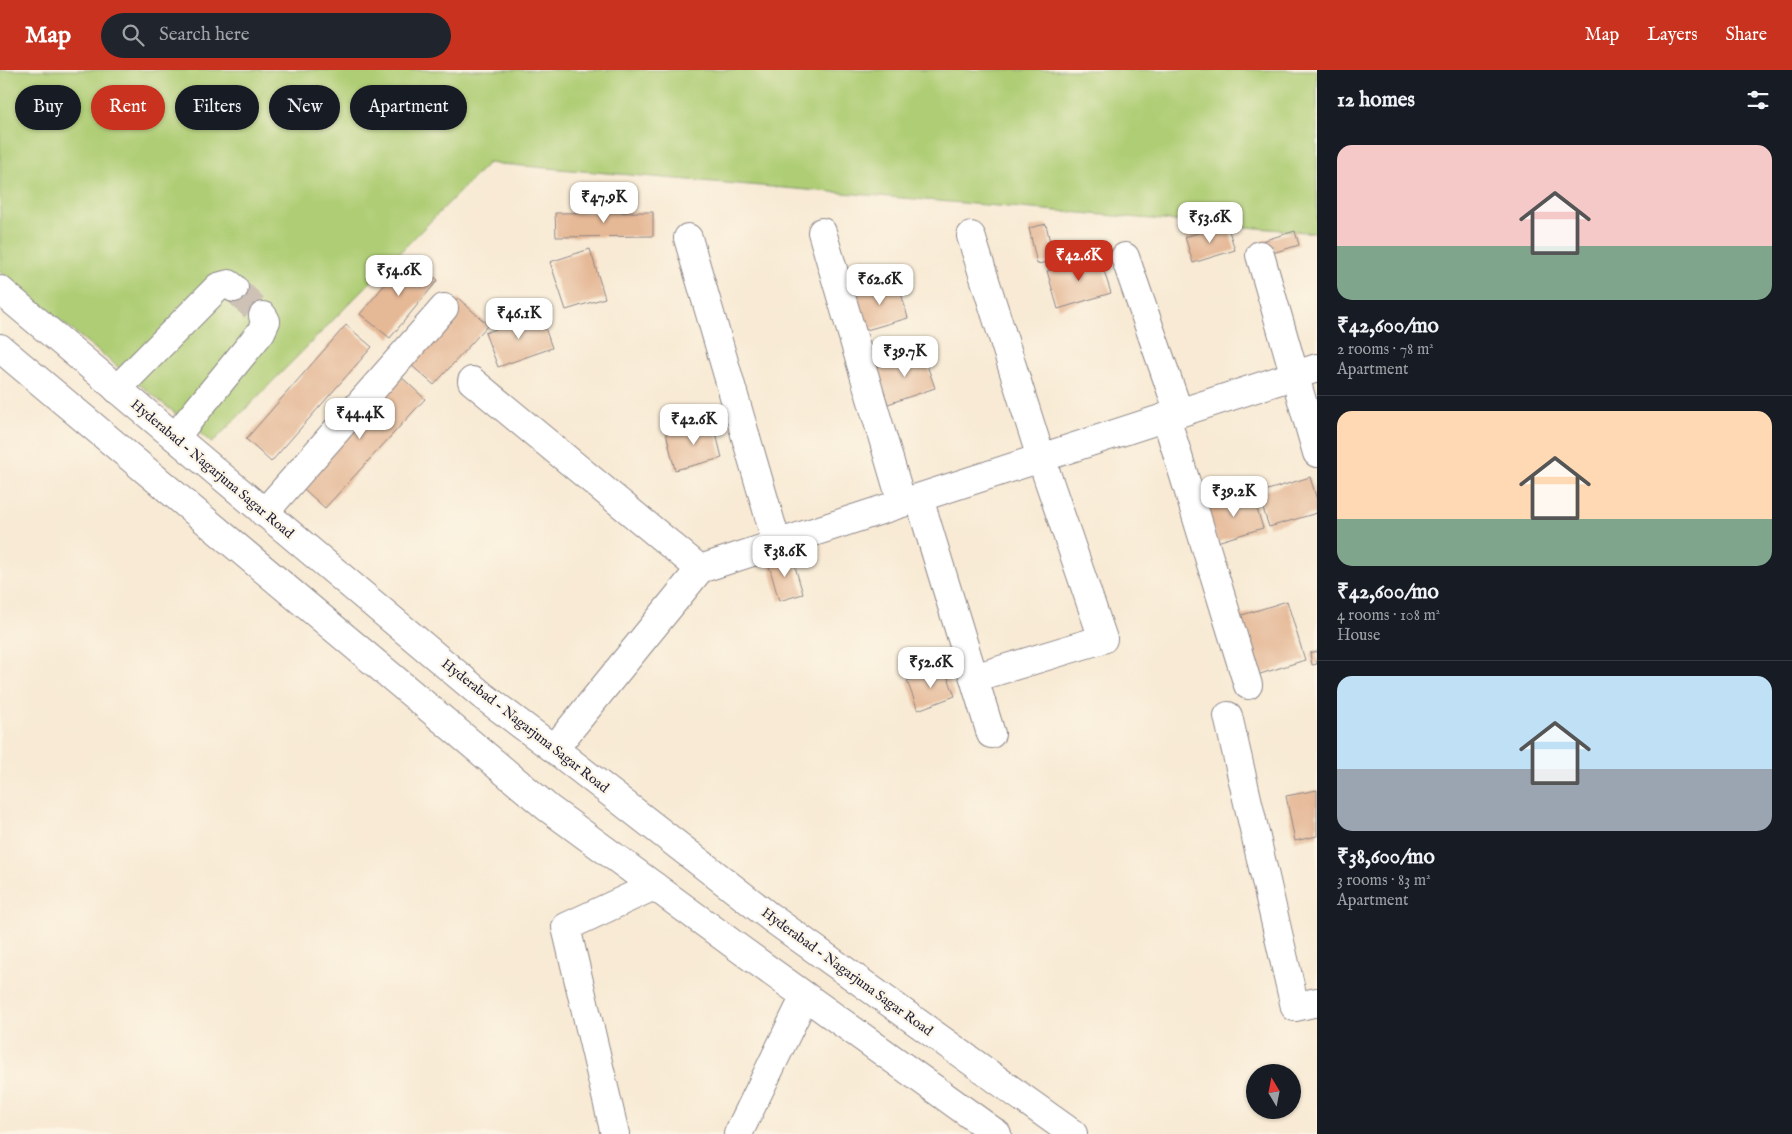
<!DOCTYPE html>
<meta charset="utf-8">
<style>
:root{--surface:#171b24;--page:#20242c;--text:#f1f3f6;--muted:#9ea1a6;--line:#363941;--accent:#c8321e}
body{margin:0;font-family:"IM FELL English",serif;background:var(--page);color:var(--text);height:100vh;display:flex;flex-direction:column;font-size:19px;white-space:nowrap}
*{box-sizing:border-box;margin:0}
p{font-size:16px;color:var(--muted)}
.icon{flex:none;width:28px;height:28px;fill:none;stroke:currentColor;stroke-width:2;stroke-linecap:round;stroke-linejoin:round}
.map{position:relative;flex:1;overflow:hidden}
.side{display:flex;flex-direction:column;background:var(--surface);width:475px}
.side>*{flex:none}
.guide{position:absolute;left:15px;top:15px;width:475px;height:45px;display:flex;gap:10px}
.needle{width:32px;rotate:350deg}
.fabs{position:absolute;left:1246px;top:994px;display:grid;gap:10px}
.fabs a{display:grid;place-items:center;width:55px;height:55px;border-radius:50%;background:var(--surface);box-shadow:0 1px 4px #0004;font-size:25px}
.price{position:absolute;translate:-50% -42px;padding:0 11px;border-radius:10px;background:#fff;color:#222;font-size:16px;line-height:32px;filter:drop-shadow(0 1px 2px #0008)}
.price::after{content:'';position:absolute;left:50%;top:30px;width:15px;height:11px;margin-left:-8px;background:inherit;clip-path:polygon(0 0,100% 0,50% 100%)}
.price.on{background:var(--accent);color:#fff}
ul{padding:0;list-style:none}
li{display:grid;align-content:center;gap:10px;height:265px;padding:0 20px}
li+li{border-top:1px solid var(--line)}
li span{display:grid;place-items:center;height:155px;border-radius:15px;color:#555}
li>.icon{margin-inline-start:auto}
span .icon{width:90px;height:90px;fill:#fffc;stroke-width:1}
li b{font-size:21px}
h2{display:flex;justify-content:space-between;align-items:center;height:60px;padding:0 20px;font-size:21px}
.pill{padding:0 18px;border-radius:22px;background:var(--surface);box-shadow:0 1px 4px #0004;font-size:18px;line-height:45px}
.pill.on{background:var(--accent);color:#fff}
header{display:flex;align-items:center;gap:30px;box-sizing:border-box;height:70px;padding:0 25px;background:var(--accent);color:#fff}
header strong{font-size:24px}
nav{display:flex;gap:28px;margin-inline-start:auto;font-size:18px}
.search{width:350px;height:45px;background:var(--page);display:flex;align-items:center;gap:12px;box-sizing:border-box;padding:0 18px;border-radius:28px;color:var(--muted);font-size:19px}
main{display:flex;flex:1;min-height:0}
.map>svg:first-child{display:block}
</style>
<header>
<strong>Map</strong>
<div class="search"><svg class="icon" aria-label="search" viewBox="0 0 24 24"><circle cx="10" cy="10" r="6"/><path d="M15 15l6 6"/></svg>Search here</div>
<nav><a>Map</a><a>Layers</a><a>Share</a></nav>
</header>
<main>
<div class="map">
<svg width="1317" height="1064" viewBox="0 0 1317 1064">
<rect width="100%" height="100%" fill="#fcf5e5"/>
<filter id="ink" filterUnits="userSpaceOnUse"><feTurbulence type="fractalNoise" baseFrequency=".02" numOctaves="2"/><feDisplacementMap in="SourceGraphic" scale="10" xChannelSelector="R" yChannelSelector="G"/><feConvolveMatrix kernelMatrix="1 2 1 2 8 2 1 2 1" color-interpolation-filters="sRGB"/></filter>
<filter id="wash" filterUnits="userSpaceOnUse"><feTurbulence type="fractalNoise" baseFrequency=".0096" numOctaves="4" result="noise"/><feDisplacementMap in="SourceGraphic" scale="20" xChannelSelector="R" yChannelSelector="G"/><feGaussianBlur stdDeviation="1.12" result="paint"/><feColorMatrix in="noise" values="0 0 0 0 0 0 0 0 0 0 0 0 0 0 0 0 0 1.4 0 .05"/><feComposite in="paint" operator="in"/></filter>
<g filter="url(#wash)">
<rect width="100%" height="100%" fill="#f8ead4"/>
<!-- green -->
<path fill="#afcd74" stroke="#687858" d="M0,0H1317V163L488,93L212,373L0,202Z"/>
<g id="blocks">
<!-- building -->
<path fill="#e5b896" d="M653,142V166L556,167L555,143Z
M1046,154L1054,191L1037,194L1029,158Z
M1227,154L1235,180L1193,193L1185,167Z
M1295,161L1299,175L1266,185L1262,171Z
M590,179L605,228L566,240L550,192Z
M1099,185L1111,223L1058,239L1047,201Z
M409,186L438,210L390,268L360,244Z
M898,212L908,248L863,261L852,225Z
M458,228L488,255L434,315L403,288Z
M540,243L552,278L498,297L485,263Z
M346,255L372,277L271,392L246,369Z
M922,281L935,318L888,334L875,297Z
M396,302L425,329L325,438L295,411Z
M713,351L722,388L675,400L666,363Z
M1310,407L1317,430V443L1269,457L1258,423Z
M1252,423L1263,458L1217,472L1206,437Z
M792,486L803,524L779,531L768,492Z
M1287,531L1305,590L1257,605L1239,546Z
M1317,581V594L1312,595L1310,583Z
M944,597L955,626L918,640L907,611Z
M1317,720V766L1295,771L1286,726Z"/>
</g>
</g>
<g filter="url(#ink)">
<use href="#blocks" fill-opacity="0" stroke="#8d8688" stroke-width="1"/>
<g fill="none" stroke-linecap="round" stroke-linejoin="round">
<!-- minor-tunnel -->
<path stroke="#cdc2b5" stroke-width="28" stroke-dasharray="28 14" stroke-linecap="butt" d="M234,218L263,246"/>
<!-- minor casing -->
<g stroke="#8d8688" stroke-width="30">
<path id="minor" d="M822,162L902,433
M971,166L1041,388L1103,569L974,608
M688,168L777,474
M1260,185L1317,383
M1125,187L1179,343
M472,311L700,499
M117,319L218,217L229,214L234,218
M1166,347L1248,615
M175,367L261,262L266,251L263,246
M919,428L991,664
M264,443L444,238
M1228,646L1295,937L1317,932
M554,679L700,499L1317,298
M615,1064L566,857L654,816
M738,1064L805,926"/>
</g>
<!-- major casing -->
<g stroke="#8d8688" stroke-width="30">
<path id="major" d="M0,220L483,626L554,679L770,847L1073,1064
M0,278L548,738L744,882L997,1064"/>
</g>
<!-- minor -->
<use href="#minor" stroke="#fff" stroke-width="28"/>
<!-- major -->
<use href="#major" stroke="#fff" stroke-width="28"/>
</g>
</g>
<g text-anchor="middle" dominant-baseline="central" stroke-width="4.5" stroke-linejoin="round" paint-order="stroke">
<!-- street labels -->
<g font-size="14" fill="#22223b" stroke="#fcf5e5">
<text transform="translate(212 399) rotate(40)">Hyderabad - Nagarjuna Sagar Road</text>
<text transform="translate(525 656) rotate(38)">Hyderabad - Nagarjuna Sagar Road</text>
<text transform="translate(847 902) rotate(36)">Hyderabad - Nagarjuna Sagar Road</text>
</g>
</g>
</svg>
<div class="fabs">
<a><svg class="needle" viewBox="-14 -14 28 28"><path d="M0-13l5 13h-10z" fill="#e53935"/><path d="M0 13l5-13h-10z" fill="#9ea1a6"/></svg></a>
</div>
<b class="price" style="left:604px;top:154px">₹47.9K</b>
<b class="price" style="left:1210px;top:174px">₹53.6K</b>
<b class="price on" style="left:1079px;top:212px">₹42.6K</b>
<b class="price" style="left:399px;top:227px">₹54.6K</b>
<b class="price" style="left:880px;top:236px">₹62.6K</b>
<b class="price" style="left:519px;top:270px">₹46.1K</b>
<b class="price" style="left:905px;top:308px">₹39.7K</b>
<b class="price" style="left:360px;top:370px">₹44.4K</b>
<b class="price" style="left:694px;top:376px">₹42.6K</b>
<b class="price" style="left:1234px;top:448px">₹39.2K</b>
<b class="price" style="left:785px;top:508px">₹38.6K</b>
<b class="price" style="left:931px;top:619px">₹52.6K</b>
<div class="guide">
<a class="pill">Buy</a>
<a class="pill on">Rent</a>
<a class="pill">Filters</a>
<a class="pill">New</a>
<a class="pill">Apartment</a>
</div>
</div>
<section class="side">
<h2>12 homes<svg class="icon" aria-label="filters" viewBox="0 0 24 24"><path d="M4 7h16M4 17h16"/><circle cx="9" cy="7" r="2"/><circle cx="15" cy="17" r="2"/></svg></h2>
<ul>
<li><span style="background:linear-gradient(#f6c9c9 65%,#7fa58c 0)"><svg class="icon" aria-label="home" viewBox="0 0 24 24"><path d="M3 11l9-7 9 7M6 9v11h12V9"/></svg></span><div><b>₹42,600/mo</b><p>2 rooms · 78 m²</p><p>Apartment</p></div></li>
<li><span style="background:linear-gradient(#ffd9b3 70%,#7fa58c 0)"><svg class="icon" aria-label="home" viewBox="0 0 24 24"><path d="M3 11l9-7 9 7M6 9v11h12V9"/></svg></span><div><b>₹42,600/mo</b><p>4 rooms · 108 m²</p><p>House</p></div></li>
<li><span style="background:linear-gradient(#bfe0f5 60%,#9aa5b1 0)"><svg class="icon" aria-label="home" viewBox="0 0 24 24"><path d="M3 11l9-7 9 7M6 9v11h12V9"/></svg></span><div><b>₹38,600/mo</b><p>3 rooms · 83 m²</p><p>Apartment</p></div></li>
</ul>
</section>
</main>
